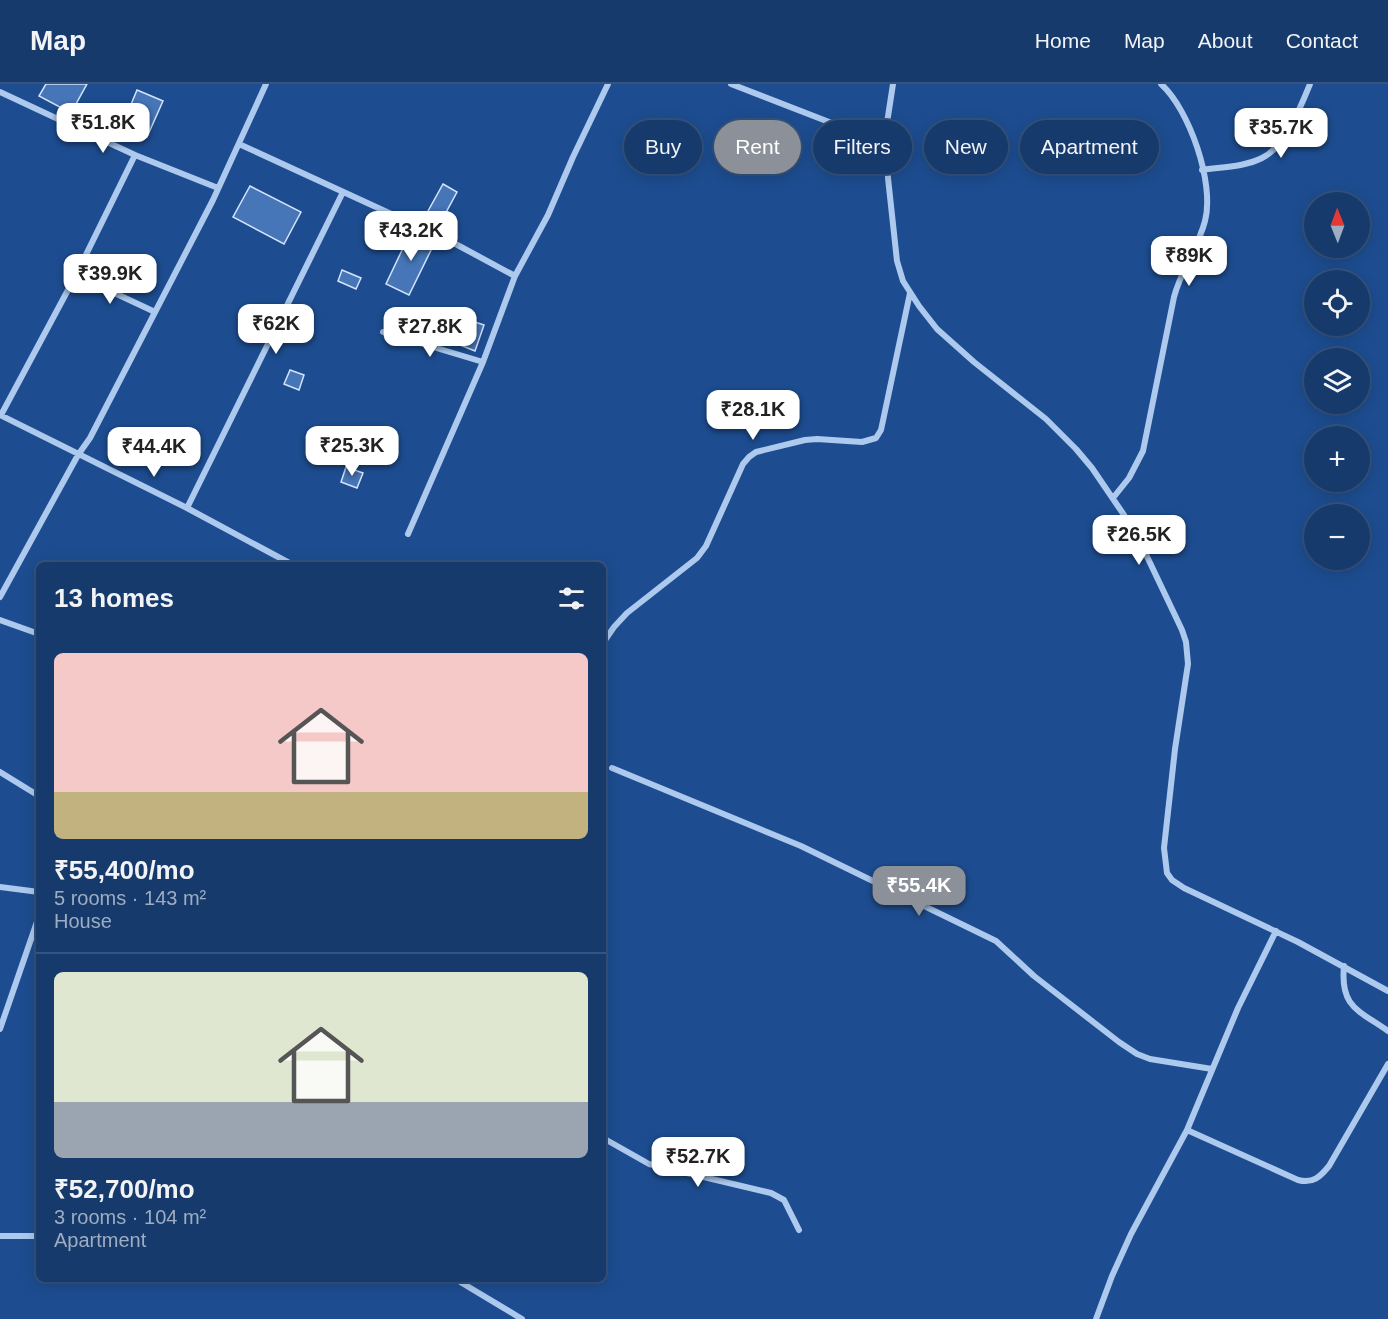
<!DOCTYPE html>
<meta charset="utf-8">
<style>
:root{--surface:#163a6c;--page:#234574;--text:#f1f3f6;--muted:#9eadc2;--line:#35547f;--accent:#8c9099}
body{margin:0;font-family:Helvetica,sans-serif;background:var(--page);color:var(--text);height:100vh;display:flex;flex-direction:column;font-size:22px;white-space:nowrap}
*{box-sizing:border-box;margin:0}
p{font-size:20px;color:var(--muted)}
.icon{flex:none;width:33px;height:33px;fill:none;stroke:currentColor;stroke-width:2;stroke-linecap:round;stroke-linejoin:round}
.map{position:relative;flex:1;overflow:hidden}
.drawer{position:absolute;left:36px;top:478px;width:570px;height:720px;display:flex;flex-direction:column;background:var(--surface);border-radius:9px;box-shadow:0 3px 15px #0003,0 0 0 2px var(--line)}
.drawer>*{flex:none}
.top-card{position:absolute;left:624px;top:36px;width:570px;height:54px;display:flex;gap:12px}
.needle{width:39px;rotate:359deg}
.buttons{position:absolute;left:1304px;top:108px;display:grid;gap:12px}
.buttons a{display:grid;place-items:center;width:66px;height:66px;border-radius:50%;background:var(--surface);box-shadow:0 3px 15px #0003,0 0 0 2px var(--line);font-size:30px}
.price{position:absolute;translate:-50% -51px;padding:0 14px;border-radius:12px;background:#fff;color:#222;font-size:20px;line-height:39px;filter:drop-shadow(0 2px 3px #0008)}
.price::after{content:'';position:absolute;left:50%;top:36px;width:18px;height:14px;margin-left:-9px;background:inherit;clip-path:polygon(0 0,100% 0,50% 100%)}
.price.current{background:var(--accent);color:#fff}
ul{padding:0;list-style:none}
li{display:grid;align-content:center;gap:12px;height:318px;padding:0 18px}
li+li{border-top:2px solid var(--line)}
li span{display:grid;place-items:center;height:186px;border-radius:9px;color:#555}
li>.icon{margin-inline-start:auto}
span .icon{width:108px;height:108px;fill:#fffc;stroke-width:1}
li b{font-size:26px}
h2{display:flex;justify-content:space-between;align-items:center;height:72px;padding:0 18px;font-size:26px}
.tag{padding:0 21px;border-radius:27px;background:var(--surface);box-shadow:0 3px 15px #0003,0 0 0 2px var(--line);font-size:21px;line-height:54px}
.tag.current{background:var(--accent);color:#fff}
header{display:flex;align-items:center;gap:36px;box-sizing:border-box;height:84px;padding:0 30px;background:var(--surface);border-bottom:2px solid var(--line)}
header strong{font-size:28px}
nav{display:flex;gap:33px;margin-inline-start:auto;font-size:21px}
.map>svg:first-child{display:block}
</style>
<header>
<strong>Map</strong>
<nav><a>Home</a><a>Map</a><a>About</a><a>Contact</a></nav>
</header>
<div class="map">
<svg width="1388" height="1235" viewBox="0 0 1388 1235">
<rect width="100%" height="100%" fill="#1d4d90"/>
<!-- building -->
<path fill="#4676b8" stroke="#d3e4fa" stroke-width="1.5" d="M46,0H87L71,29L39,12Z
M137,6L163,17L147,53L122,42Z
M443,100L457,108L437,145L422,138Z
M250,102L301,128L284,160L233,133Z
M412,145L436,156L409,211L386,200Z
M342,186L361,194L356,205L338,197Z
M469,236L484,241L475,267L460,261Z
M290,286L304,291L299,306L284,300Z
M346,383L363,389L357,404L341,398Z"/>
<g fill="none" stroke-linecap="round" stroke-linejoin="round">
<!-- street -->
<path stroke="#adc9ee" stroke-width="6" d="M731,0L860,50L887,52
M893,0L887,39L888,94L897,177L903,197L919,222L937,245L974,278L1046,335L1076,365L1092,384L1124,431L1142,462L1182,546L1186,558L1188,580L1175,665L1164,764L1167,789L1172,796L1184,804L1298,858L1388,907
M0,8L135,71L218,104
M239,60L450,157L515,192
M1202,86C1222,83 1244,83 1262,74C1285,63 1301,22 1310,0
M76,191L155,228
M383,248L483,278
M0,331L187,424L295,482
M1,331L76,191L135,71
M1113,414L1129,394L1143,367L1174,213C1181,186 1198,164 1205,137C1215,99 1189,25 1161,0
M187,424L343,108
M408,450L483,278L515,192L548,131L573,73L608,0
M0,513L78,371L90,354L213,116L266,0
M0,536L39,550
M603,559L614,543L627,529L697,474L706,462L743,380L749,373L756,368L805,356L817,355L862,358L876,354L881,346L910,209
M612,684L801,762L996,857L1034,892L1119,958L1137,970L1150,975L1212,985
M0,688L39,712
M0,803L39,808
M1344,882C1340,923 1358,926 1388,947
M0,945L39,832
M1187,1046L1298,1096C1313,1100 1320,1093 1329,1082L1388,980
M603,1054L649,1080L771,1109L784,1116L799,1146
M0,1152H39
M457,1196L522,1235
M1096,1235L1112,1192L1131,1150L1187,1046L1238,924L1276,847"/>
</g>
</svg>
<div class="buttons">
<a><svg class="needle" viewBox="-14 -14 28 28"><path d="M0-13l5 13h-10z" fill="#e53935"/><path d="M0 13l5-13h-10z" fill="#9eadc2"/></svg></a>
<a><svg class="icon" aria-label="locate" viewBox="0 0 24 24"><circle cx="12" cy="12" r="6"/><path d="M12 2v4M12 18v4M2 12h4M18 12h4"/></svg></a>
<a><svg class="icon" aria-label="layers" viewBox="0 0 24 24"><path d="M12 4l9 5-9 5-9-5zM3 14l9 5 9-5"/></svg></a>
<a>+</a>
<a>−</a>
</div>
<b class="price" style="left:103px;top:70px">₹51.8K</b>
<b class="price" style="left:1281px;top:75px">₹35.7K</b>
<b class="price" style="left:411px;top:178px">₹43.2K</b>
<b class="price" style="left:1189px;top:203px">₹89K</b>
<b class="price" style="left:110px;top:221px">₹39.9K</b>
<b class="price" style="left:276px;top:271px">₹62K</b>
<b class="price" style="left:430px;top:274px">₹27.8K</b>
<b class="price" style="left:753px;top:357px">₹28.1K</b>
<b class="price" style="left:352px;top:393px">₹25.3K</b>
<b class="price" style="left:154px;top:394px">₹44.4K</b>
<b class="price" style="left:1139px;top:482px">₹26.5K</b>
<b class="price current" style="left:919px;top:833px">₹55.4K</b>
<b class="price" style="left:698px;top:1104px">₹52.7K</b>
<div class="top-card">
<a class="tag">Buy</a>
<a class="tag current">Rent</a>
<a class="tag">Filters</a>
<a class="tag">New</a>
<a class="tag">Apartment</a>
</div>
<section class="drawer">
<h2>13 homes<svg class="icon" aria-label="filters" viewBox="0 0 24 24"><path d="M4 7h16M4 17h16"/><circle cx="9" cy="7" r="2"/><circle cx="15" cy="17" r="2"/></svg></h2>
<ul>
<li><span style="background:linear-gradient(#f6c9c9 75%,#c2b280 0)"><svg class="icon" aria-label="home" viewBox="0 0 24 24"><path d="M3 11l9-7 9 7M6 9v11h12V9"/></svg></span><div><b>₹55,400/mo</b><p>5 rooms · 143 m²</p><p>House</p></div></li>
<li><span style="background:linear-gradient(#dfe7d0 70%,#9aa5b1 0)"><svg class="icon" aria-label="home" viewBox="0 0 24 24"><path d="M3 11l9-7 9 7M6 9v11h12V9"/></svg></span><div><b>₹52,700/mo</b><p>3 rooms · 104 m²</p><p>Apartment</p></div></li>
</ul>
</section>
</div>
